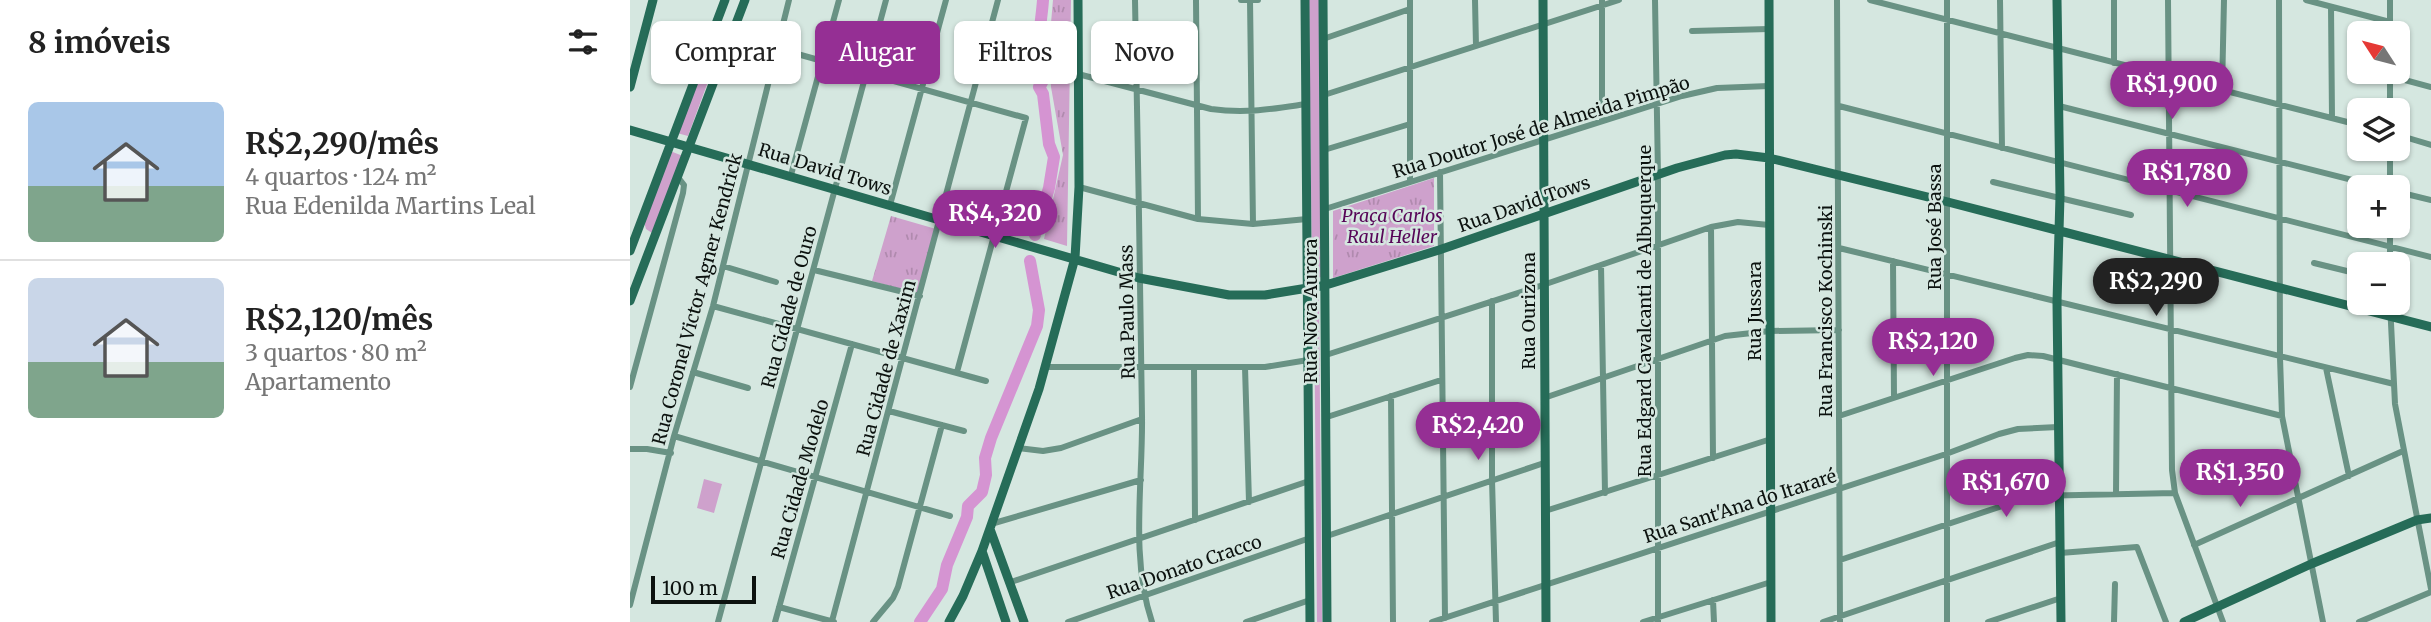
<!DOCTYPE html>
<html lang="pt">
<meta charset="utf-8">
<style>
:root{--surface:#fff;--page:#f2f2f2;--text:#222;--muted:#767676;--line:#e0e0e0;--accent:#952f94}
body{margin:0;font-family:Merriweather,serif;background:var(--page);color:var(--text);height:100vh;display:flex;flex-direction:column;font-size:26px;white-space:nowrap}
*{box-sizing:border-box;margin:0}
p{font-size:23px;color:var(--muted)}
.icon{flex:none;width:38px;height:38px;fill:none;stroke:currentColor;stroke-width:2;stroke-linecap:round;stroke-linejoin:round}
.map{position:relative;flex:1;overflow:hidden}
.side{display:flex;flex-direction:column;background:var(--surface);width:630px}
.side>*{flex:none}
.hud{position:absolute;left:21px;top:21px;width:665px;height:63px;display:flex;gap:14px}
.needle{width:46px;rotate:306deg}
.buttons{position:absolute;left:1717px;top:21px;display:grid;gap:14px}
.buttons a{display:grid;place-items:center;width:63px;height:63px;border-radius:10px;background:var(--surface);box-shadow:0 2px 5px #0004;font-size:35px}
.scale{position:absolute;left:21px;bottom:18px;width:105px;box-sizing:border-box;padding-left:7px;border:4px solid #0c120f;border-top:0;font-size:19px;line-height:24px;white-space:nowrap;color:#0c120f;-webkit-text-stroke:5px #d5e7e0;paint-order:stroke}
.price{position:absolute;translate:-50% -60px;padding:0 16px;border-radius:24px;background:var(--accent);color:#fff;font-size:23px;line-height:46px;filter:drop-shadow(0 2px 4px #0008)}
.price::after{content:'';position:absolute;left:50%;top:42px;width:21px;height:16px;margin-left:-10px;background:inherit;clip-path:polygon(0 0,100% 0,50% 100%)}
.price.active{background:#222;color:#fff}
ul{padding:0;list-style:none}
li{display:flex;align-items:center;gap:21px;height:175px;padding:0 28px}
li+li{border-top:2px solid var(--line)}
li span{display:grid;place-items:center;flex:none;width:196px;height:140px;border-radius:10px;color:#555}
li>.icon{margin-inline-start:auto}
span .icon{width:84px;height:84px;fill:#fffc;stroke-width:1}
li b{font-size:30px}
h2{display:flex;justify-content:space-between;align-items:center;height:84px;padding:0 28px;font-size:30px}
.pill{padding:0 24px;border-radius:10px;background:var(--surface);box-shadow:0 2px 5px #0004;font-size:24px;line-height:63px}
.pill.active{background:var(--accent);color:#fff}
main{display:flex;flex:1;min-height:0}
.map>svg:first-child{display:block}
</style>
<main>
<section class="side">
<h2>8 imóveis<svg class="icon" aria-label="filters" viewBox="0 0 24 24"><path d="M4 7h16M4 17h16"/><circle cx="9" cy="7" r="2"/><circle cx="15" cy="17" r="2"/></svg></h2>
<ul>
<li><span style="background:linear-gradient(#a9c7e8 60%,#7fa58c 0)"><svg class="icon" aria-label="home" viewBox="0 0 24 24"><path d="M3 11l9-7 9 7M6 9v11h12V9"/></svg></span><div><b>R$2,290/mês</b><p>4 quartos · 124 m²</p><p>Rua Edenilda Martins Leal</p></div></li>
<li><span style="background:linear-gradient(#c9d6e8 60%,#7fa58c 0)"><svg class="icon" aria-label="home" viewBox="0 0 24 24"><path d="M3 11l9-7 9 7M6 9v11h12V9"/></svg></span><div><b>R$2,120/mês</b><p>3 quartos · 80 m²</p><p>Apartamento</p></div></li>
</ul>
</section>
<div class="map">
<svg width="1801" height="622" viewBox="0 0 1801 622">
<defs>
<pattern id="park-tufts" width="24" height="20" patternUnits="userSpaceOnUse" patternTransform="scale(1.75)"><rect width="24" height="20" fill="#cea1cc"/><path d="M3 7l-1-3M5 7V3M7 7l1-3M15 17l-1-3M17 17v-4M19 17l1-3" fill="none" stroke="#b08aae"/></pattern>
</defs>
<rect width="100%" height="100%" fill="#d5e7e0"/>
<!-- grass -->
<path fill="#cea1cc" d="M679,0H689L692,277L682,278Z
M84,40L90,45V49L58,136L47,133Z
M40,151L53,156L22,233L16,229L14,222Z
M689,299L692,622H687L684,301Z
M74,479L92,484L84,513L67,508Z"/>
<!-- park -->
<path fill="url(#park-tufts)" d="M423,0H441L437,246L414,239L433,155L421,87L419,46Z
M804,178V246L703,278V211Z
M261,216L306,229L289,294L242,281Z"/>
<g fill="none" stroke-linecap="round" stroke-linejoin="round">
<!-- river -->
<path stroke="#d594d2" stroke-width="12" d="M405,235L419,188L424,157L419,144L413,94L409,87C421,73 409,60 409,45C409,30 412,15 413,0
M290,622L312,589L317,565L337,517L338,506L352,492L356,475L355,458L361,438L407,326L409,310L400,261"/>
<!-- street -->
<path stroke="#699284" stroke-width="6" d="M505,0C508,139 510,277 512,416C513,483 500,557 522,622
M566,0L568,219
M611,0H628
M620,0L623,224
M845,0L846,46
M1025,0L1028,175V622
M1207,0L1210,622
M1240,0L1729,125
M1370,0L1372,148
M1484,0V63
M1538,0L1542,470L1545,493L1593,622
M1649,0L1650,358L1652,416L1693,622
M1676,0L1760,22
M1760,0V33
M1701,7L1702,118
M1062,31L1139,29
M693,39L780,9
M146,48L396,118L327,372
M1760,72V110
M448,74L581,109C616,114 642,109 676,104
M1760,76L1801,87
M1592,90L1594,0
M694,95L989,0
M1209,106L1801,257
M1429,106L1750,187
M972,121V0
M1768,135L1801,145
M1760,149V187
M694,150L780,124
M810,172L815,618
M161,175L209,0
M780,182V0
M1363,182L1501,215
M449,187L568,219L623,224L677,219
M1768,192L1801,200
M260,205L316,0
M695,209L1052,96L1087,88L1139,86
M1760,226V264
M1081,227L1083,458
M1209,248L1764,384
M1263,261L1264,397
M1684,263L1729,274
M971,265L975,493
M93,266L146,282
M184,270L290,296
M862,301V480L866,622
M1760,303L1765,404L1801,589
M83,306L356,381
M696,355L913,285L1081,227L1108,222L1139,225
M415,367H635L678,360
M564,367L565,520
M615,367L619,502
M1696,368L1719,476
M63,372L118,388
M0,387L53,193L54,185L47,176
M761,396L763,622
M914,398L1095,336L1140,331L1209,330
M259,411L334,431
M1209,416L1385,358L1398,355L1413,356L1652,416
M697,417L811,380
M44,436L320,516
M388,448L413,451L431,448L512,419
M0,449H17L41,453
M1486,494L1487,374
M915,511L1141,439
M361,524L511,480
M697,536L914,463
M1564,545L1773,451
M1430,553L1507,547L1536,622
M1210,560L1402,496L1545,493
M381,582L679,481
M1083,600L1084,622
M0,605L44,436L83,306L159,0
M149,607L204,622
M202,621L368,0
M88,622L256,0
M145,622L222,344
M243,622L263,598L268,587L312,425
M438,622L680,538
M616,622L680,600
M802,622L1316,454L1369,434L1388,429L1428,427
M1013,622L1141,582
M1193,622L1430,542
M1317,622V0
M1358,622L1431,598
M1484,622L1485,584
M1729,622L1801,592"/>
<!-- secondary -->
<path stroke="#266c58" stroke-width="9" d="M675,0L680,622
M693,0L697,622
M913,0L916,622
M1139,0L1141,622
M1427,0L1430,196L1427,302L1431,622
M0,87L23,0
M0,130L509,278L599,295H635L696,285L809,250L1047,168L1095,155L1106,154L1139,158L1318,202L1801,327
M0,251L95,0
M0,301L115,0
M360,529L394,622
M352,551L376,622
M319,622L333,596L352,551L409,389L445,258L449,187L448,0
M1554,622L1681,564L1787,520L1801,518"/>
</g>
<g text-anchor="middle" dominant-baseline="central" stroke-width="5" stroke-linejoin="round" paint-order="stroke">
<!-- street labels -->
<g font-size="18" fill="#0c120f" stroke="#d5e7e0">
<text transform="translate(911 127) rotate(-17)">Rua Doutor José de Almeida Pimpão</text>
<text transform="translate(195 169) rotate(17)">Rua David Tows</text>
<text transform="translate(894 204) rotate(-19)">Rua David Tows</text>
<text transform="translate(1304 227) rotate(-90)">Rua José Bassa</text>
<text transform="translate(67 299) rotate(-75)">Rua Coronel Victor Agner Kendrick</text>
<text transform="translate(159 307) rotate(-75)">Rua Cidade de Ouro</text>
<text transform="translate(680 311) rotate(-90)">Rua Nova Aurora</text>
<text transform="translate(898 311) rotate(-90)">Rua Ourizona</text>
<text transform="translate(1014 311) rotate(-90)">Rua Edgard Cavalcanti de Albuquerque</text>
<text transform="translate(1124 311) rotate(-90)">Rua Jussara</text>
<text transform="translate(1195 311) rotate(-90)">Rua Francisco Kochinski</text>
<text transform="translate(497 312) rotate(-91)">Rua Paulo Mass</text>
<text transform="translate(256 368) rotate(-75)">Rua Cidade de Xaxim</text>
<text transform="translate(170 479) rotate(-74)">Rua Cidade Modelo</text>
<text transform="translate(1110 506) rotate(-18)">Rua Sant'Ana do Itararé</text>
<text transform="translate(554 567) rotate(-19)">Rua Donato Cracco</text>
</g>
<!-- park labels -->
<g font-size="18" font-style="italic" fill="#570658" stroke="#d5e7e0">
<text x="762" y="215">Praça Carlos<tspan x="762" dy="21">Raul Heller</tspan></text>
</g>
</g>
</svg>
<div class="buttons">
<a><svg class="needle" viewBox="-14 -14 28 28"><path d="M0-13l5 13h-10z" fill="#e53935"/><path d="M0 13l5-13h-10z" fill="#767676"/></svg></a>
<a><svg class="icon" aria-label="layers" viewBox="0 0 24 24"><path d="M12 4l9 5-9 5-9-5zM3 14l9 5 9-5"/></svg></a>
<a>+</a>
<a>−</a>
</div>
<div class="scale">100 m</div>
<b class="price" style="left:1542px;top:121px">R$1,900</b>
<b class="price" style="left:1557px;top:209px">R$1,780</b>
<b class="price" style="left:365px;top:250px">R$4,320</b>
<b class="price active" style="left:1526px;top:318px">R$2,290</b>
<b class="price" style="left:1303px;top:378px">R$2,120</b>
<b class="price" style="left:848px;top:462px">R$2,420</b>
<b class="price" style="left:1610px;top:509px">R$1,350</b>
<b class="price" style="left:1376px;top:519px">R$1,670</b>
<div class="hud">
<a class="pill">Comprar</a>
<a class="pill active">Alugar</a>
<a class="pill">Filtros</a>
<a class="pill">Novo</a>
</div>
</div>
</main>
